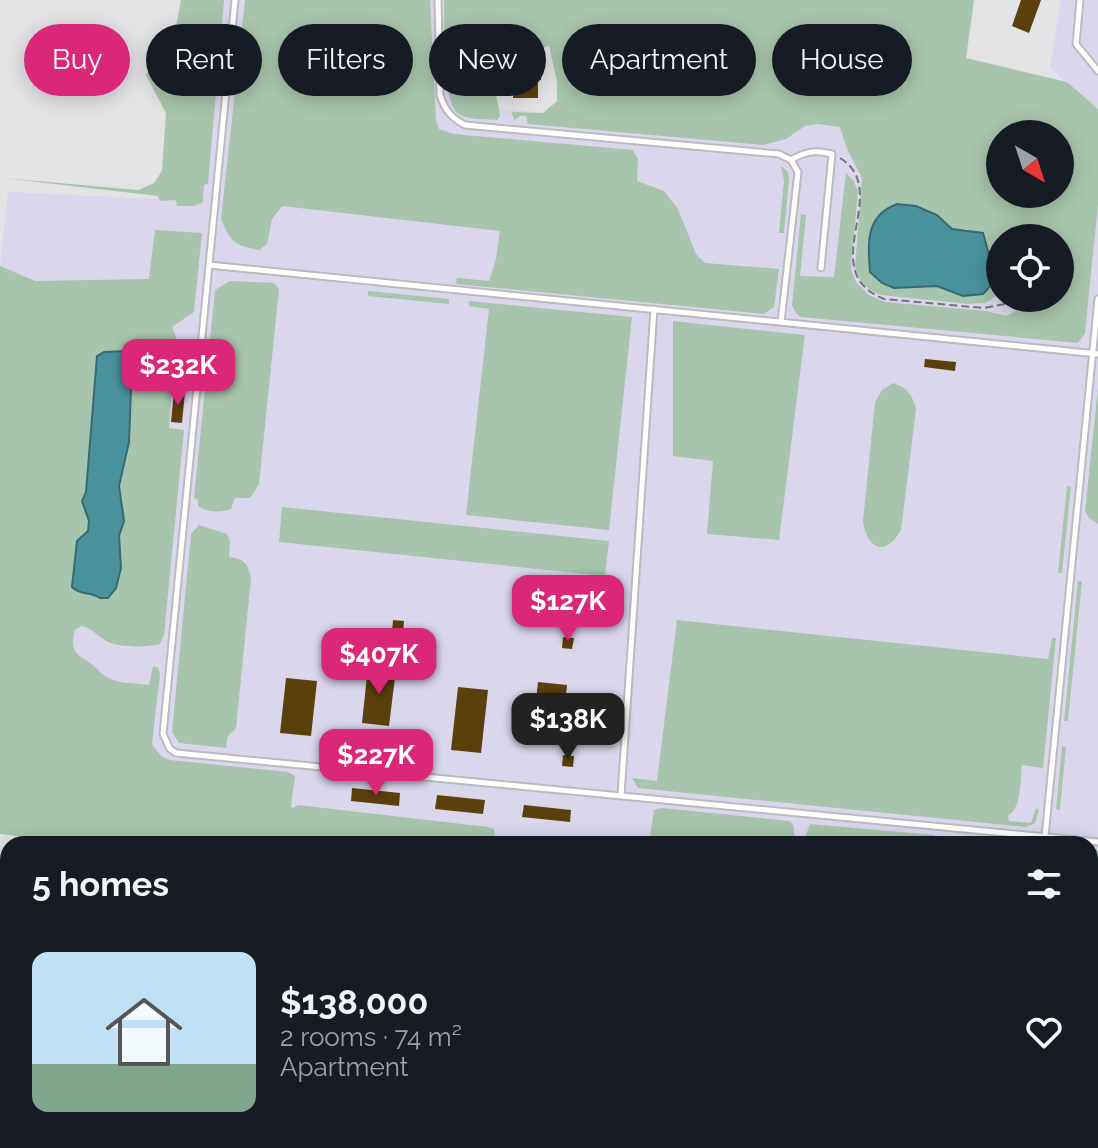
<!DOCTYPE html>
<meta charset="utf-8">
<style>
:root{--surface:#171b24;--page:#242831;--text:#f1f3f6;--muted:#9ea1a6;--accent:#db2777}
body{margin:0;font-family:Raleway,sans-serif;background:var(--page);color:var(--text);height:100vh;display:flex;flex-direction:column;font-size:30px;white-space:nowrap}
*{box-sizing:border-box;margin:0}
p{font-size:26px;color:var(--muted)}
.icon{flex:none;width:44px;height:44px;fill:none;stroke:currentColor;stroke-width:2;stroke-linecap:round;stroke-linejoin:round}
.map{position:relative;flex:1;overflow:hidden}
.details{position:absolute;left:0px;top:836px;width:1098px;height:312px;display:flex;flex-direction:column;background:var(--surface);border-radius:24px 24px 0 0;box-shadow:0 4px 20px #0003}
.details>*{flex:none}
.top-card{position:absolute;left:24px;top:24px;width:1050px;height:72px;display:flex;gap:16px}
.needle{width:52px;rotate:141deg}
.buttons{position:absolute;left:986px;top:120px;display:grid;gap:16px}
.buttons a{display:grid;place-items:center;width:88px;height:88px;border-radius:50%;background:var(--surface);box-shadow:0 4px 20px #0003;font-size:40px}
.price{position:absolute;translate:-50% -68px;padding:0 18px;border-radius:16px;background:var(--accent);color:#fff;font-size:26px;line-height:52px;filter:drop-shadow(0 2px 4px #0008)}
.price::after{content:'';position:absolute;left:50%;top:48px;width:24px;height:18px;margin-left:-12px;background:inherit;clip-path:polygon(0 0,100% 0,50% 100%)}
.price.on{background:#222;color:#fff}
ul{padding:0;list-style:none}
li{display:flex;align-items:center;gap:24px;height:200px;padding:0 32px}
li span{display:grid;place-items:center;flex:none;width:224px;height:160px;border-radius:16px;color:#555}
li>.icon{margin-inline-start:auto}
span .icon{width:96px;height:96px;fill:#fffc;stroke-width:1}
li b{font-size:34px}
h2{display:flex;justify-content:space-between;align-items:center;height:96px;padding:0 32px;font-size:34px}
.pill{padding:0 28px;border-radius:36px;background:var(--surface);box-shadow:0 4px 20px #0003;font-size:28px;line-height:72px}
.pill.on{background:var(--accent);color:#fff}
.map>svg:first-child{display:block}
</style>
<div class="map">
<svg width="1098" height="1148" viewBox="0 0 1098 1148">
<rect width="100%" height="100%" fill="#e3e3e6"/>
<!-- industrial -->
<path fill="#dad6ec" d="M190,0H456L462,104L786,139L805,126L817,124L852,129L1000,259V298H1022L1087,313L1098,205V902L1090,901V844H563L0,787V265L8,192L158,199L169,173Z
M1061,0H1098V109L1050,68Z"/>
<!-- green -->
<path fill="#a7c5ac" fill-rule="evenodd" d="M181,0H224L208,184L204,185L203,202L194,206H177L176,200L160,201L158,196L3,178L138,190L154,183L162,171L166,113L146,75L151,66L173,43Z
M245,0H430L436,120L439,129L454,134L633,150L638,159L637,181L664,191L678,209L696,254L705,263L779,269L774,307L764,314L456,284L457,278L489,281L496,259L500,231L282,206L272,219L267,244L259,250C234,245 231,243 221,219Z
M444,0H974L966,58L1067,82L1098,109V205L1085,333L1078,343L801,317L796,313L792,305L801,214L806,215L800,276L834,277L846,173L853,180L858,191L851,269L856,282L869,295L885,302L986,311L1006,316L1019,309L1013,298H1060V238H1000V293L986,303L969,304L881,295C866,289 860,283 855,267L862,178L847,149L840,127L817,124L805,126L786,139L763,145L528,124L526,116H520L514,121L512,112L543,113L557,101V82L549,46L528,53L507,65L500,57L496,59L495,68C481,70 469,66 455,67L456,75C493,67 495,85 500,116L497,120C485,119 470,120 460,115C440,104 445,23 444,0ZM1000,134H1060V194H1000ZM937,215L952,229H967L996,280L983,294L963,296L937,286Z
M781,166L788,172L789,179L784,233H779L784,181Z
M155,230L202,233L194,312L172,327L176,337L169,428L184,430L164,635L160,644C146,647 122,648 108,642C98,637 93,628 81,626L75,630C69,654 78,654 94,666C98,669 100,673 104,675C115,684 135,683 149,685L153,666L158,668L160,674L152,744L161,756L170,760L288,772L295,776L291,806L293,808L298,805L488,827L494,829L495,838L563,844H85L0,834V266L35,281L149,279Z
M230,281L274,283L279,289L259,484L250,498H235L231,509C222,513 205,512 198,506V500L194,498L215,290Z
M368,291L449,299V304L368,296Z
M469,301L632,317L609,530L466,515L489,309L469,306Z
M673,321L805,335L779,540L707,534L713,461L673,456Z
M893,383C907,388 912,394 916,409L901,530C886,556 868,551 863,522L875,402L882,390Z
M1098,388V524L1089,518L1085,511Z
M1067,486L1071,487L1062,573H1058Z
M282,507L609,541L605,576L279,542Z
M199,525L227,534L230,541L229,557C244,559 248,563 251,578L236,728L228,736L226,748L179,743L172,732L191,534Z
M1078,581H1082L1068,721H1064Z
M677,620L1048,659L1052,638H1056L1043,768L1022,765C1020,780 1022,807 1008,816L1009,821L1031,823L1036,808L1039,810L1035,823L1026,827L638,788L632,778L657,781Z
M1062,746L1066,747L1060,810L1056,809Z
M662,808L790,821L794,826V835L805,838L810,824L934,835L938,841L937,844H649L654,810Z
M950,836L1026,844H949Z
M1090,850H1098V953L1090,952Z
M0,1125L8,1126V1140H144L219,1148H0Z
M619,1140H759L758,1148H613Z
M884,1140H932L949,1148H884Z"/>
<!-- water -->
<path fill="#49939f" stroke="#376a73" stroke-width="2" d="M897,204L916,206L937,215L952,229L983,233L996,280L983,294L963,296L937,286L894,288L882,283L870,272C868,243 865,216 897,204Z
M127,351L132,364L129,442L119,486L124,521L119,536L121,568L116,588L108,598H100C91,591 81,596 72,587L77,541L88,531L89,521L82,501L86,492L97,356L104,352Z"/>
<!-- building -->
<path fill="#5c400c" d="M1021,0H1041L1029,33L1012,26Z
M521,66H541V80H538V98H513V87H521Z
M925,359L956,362L955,371L924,367Z
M174,391L185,392L182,423L171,422Z
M393,620L404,621L403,633L392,632Z
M563,637L574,638L572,649L562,648Z
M368,666L396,669L389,726L362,723Z
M286,678L317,681L311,736L280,733Z
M538,682L567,685L562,733L533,730Z
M458,687L488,690L481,753L451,750Z
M563,755L574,756L573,767L562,766Z
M352,788L400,793L399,806L351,801Z
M437,795L485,800L483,814L435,809Z
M524,805L571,810L570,822L522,817Z"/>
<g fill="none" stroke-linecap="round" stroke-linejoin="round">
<!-- service casing -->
<g stroke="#bbbbbe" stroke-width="9">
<path id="service" d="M235,0L209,265L1098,354
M438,0L440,95C445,110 451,118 465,125L779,154L791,160L798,172L781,322
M1080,0L1076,44L1098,71
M791,160C806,151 815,150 832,154L821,268
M209,265L163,734L170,749L176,753L1098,842
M621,795L654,309
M1045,837L1098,299"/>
</g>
<!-- path -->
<path stroke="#767678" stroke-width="2" stroke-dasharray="8 4" stroke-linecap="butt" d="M840,158C894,191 813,271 884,299L984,308L1005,304"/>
<!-- service -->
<use href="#service" stroke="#fff" stroke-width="5"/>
</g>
</svg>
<div class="buttons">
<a><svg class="needle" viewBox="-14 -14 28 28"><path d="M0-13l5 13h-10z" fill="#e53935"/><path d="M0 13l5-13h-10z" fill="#9ea1a6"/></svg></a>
<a><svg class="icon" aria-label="locate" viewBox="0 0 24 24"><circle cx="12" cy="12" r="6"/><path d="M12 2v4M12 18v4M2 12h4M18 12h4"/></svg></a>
</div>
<b class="price" style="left:178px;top:407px">$232K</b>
<b class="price" style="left:568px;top:643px">$127K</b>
<b class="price" style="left:379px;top:696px">$407K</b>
<b class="price on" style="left:568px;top:761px">$138K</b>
<b class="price" style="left:376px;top:797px">$227K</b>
<div class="top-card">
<a class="pill on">Buy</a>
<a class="pill">Rent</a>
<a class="pill">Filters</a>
<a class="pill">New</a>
<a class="pill">Apartment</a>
<a class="pill">House</a>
</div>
<section class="details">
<h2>5 homes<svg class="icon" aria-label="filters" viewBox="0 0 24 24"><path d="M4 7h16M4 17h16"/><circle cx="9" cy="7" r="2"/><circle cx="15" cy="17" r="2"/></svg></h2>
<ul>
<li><span style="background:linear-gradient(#bfe0f5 70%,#7fa58c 0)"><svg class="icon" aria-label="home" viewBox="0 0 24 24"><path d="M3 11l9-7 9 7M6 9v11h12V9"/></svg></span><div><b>$138,000</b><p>2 rooms · 74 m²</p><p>Apartment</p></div><svg class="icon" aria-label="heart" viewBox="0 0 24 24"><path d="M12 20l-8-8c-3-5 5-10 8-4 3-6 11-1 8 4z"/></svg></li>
</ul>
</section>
</div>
